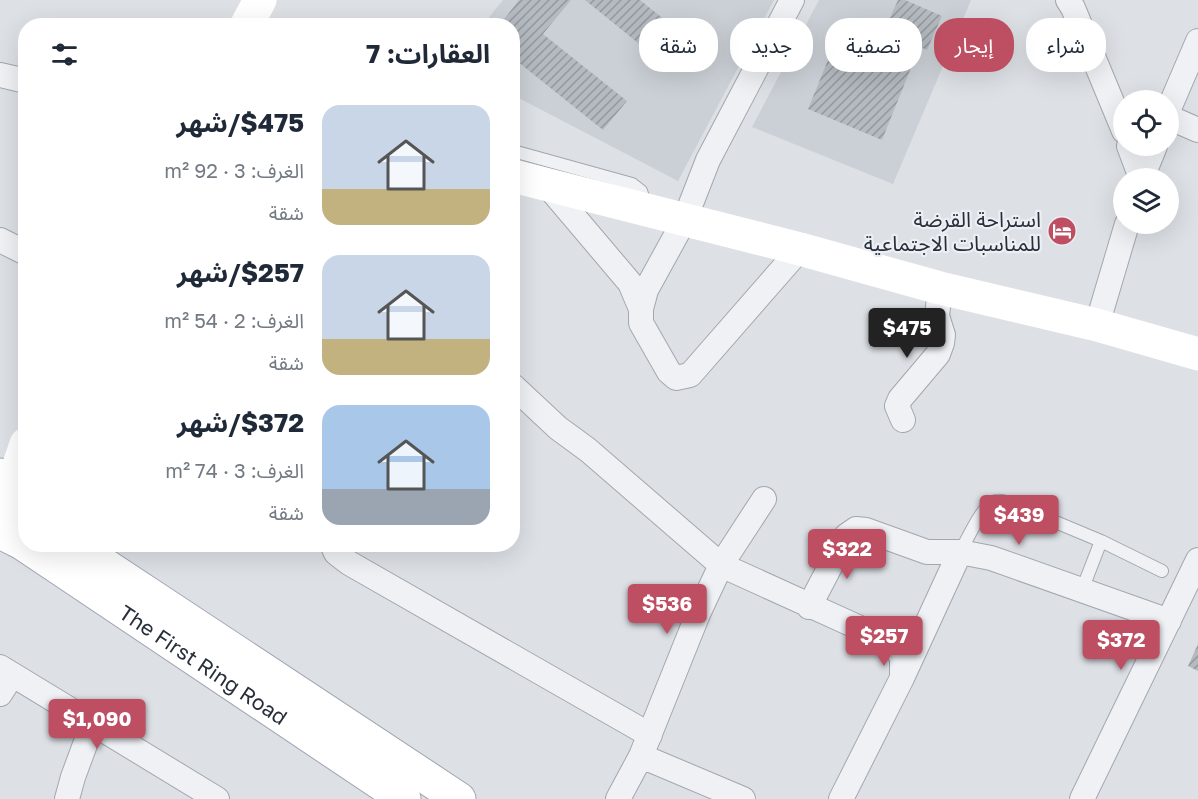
<!DOCTYPE html>
<html lang="ar">
<meta charset="utf-8">
<style>
:root{--surface:#fff;--page:#f6f6f7;--text:#1f2937;--muted:#747a83;--accent:#be4e61}
body{margin:0;font-family:"Golos Text","Noto Sans Arabic",sans-serif;background:var(--page);color:var(--text);direction:rtl;height:100vh;display:flex;flex-direction:column;font-size:22px;white-space:nowrap}
*{box-sizing:border-box;margin:0}
p{font-size:20px;color:var(--muted)}
.icon{flex:none;width:33px;height:33px;fill:none;stroke:currentColor;stroke-width:2;stroke-linecap:round;stroke-linejoin:round}
.map{position:relative;flex:1;overflow:hidden;direction:ltr}
.details{position:absolute;left:18px;top:18px;width:502px;height:534px;display:flex;flex-direction:column;background:var(--surface);border-radius:24px;box-shadow:0 6px 24px #0002;direction:rtl}
.details>*{flex:none}
.guide{position:absolute;left:538px;top:18px;width:568px;height:54px;direction:rtl;display:flex;gap:12px}
.controls{position:absolute;left:1113px;top:90px;display:grid;gap:12px}
.controls a{display:grid;place-items:center;width:66px;height:66px;border-radius:50%;background:var(--surface);box-shadow:0 6px 24px #0002;font-size:30px}
.price{position:absolute;translate:-50% -51px;padding:0 14px;border-radius:6px;background:var(--accent);color:#fff;font-size:20px;line-height:39px;filter:drop-shadow(0 2px 3px #0008)}
.price::after{content:'';position:absolute;left:50%;top:36px;width:18px;height:14px;margin-left:-9px;background:inherit;clip-path:polygon(0 0,100% 0,50% 100%)}
.price.active{background:#222;color:#fff}
ul{padding:0;list-style:none}
li{display:flex;align-items:center;gap:18px;height:150px;padding:0 30px}
li span{display:grid;place-items:center;flex:none;width:168px;height:120px;border-radius:18px;color:#555}
li>.icon{margin-inline-start:auto}
span .icon{width:72px;height:72px;fill:#fffc;stroke-width:1}
li b{font-size:26px}
h2{display:flex;justify-content:space-between;align-items:center;height:72px;padding:0 30px;font-size:26px}
.tag{padding:0 21px;border-radius:24px;background:var(--surface);box-shadow:0 6px 24px #0002;font-size:21px;line-height:54px}
.tag.active{background:var(--accent);color:#fff}
.map>svg:first-child{display:block}
</style>
<div class="map">
<svg width="1198" height="799" viewBox="0 0 1198 799">
<defs>
<pattern id="building-hatch" width="6" height="6" patternUnits="userSpaceOnUse" patternTransform="scale(1.5)"><rect width="6" height="6" fill="#b5bac1"/><path d="M-1 1l2-2M0 6l6-6M5 7l2-2" fill="none" stroke="#93989e"/></pattern>
</defs>
<rect width="100%" height="100%" fill="#dde0e5"/>
<!-- built -->
<path fill="#cbd0d6" d="M503,0H774L678,181L513,95V26H482Z
M819,0H971L893,184L752,127Z"/>
<!-- building -->
<path fill="url(#building-hatch)" d="M519,0H571L543,34L627,101L603,130L513,58V26H499Z
M585,0H640L681,33L659,60Z
M898,0H905L942,16L927,50L884,31Z
M841,28L915,58L882,140L808,109Z
M1198,644V671L1188,666Z"/>
<g fill="none" stroke-linecap="round" stroke-linejoin="round">
<!-- lane casing -->
<g stroke="#a3a7ae" stroke-width="14">
<path id="lane" d="M513,151L632,184L641,191L646,206
M960,552C968,539 981,506 996,501C1001,500 1005,502 1010,503L1101,541L1162,571
M1082,590L1101,541"/>
</g>
<!-- street casing -->
<g stroke="#a3a7ae" stroke-width="26">
<path id="street" d="M792,0L708,160L685,219L646,290L641,309V323L669,372L676,378L690,375L800,249
M1068,0L1073,8L1124,131
M0,75L26,81
M1168,111L1198,41
M1168,117L1198,130
M1129,146L1141,178
M1142,178L1155,146
M547,185L630,283L641,309
M0,240L26,253
M1097,325L1127,224
M513,386L558,428L588,450L721,565L862,629L895,648L902,657V678
M903,420L897,406L900,399L938,354L942,343L943,335L937,316L940,288
M332,544L336,553L349,563L650,735
M809,607L846,536L856,529L866,530L927,552H960L991,558L1169,621
M0,667L217,799
M0,694L12,675
M641,756L743,799
M67,799L73,777L93,723
M618,799L641,756L698,614L721,565L764,499
M841,799L902,678L960,552
M1082,799L1198,560"/>
</g>
<!-- primary casing -->
<g stroke="#9ea5b0" stroke-width="35">
<g id="primary">
<path d="M0,475C16,489 17,510 0,523"/>
<path id="s1" d="M0,532L22,543L404,799"/>
<path d="M73,544L459,799"/>
</g>
</g>
<!-- lane -->
<use href="#lane" stroke="#eff1f4" stroke-width="12"/>
<!-- street -->
<use href="#street" stroke="#eff1f4" stroke-width="24"/>
<!-- secondary -->
<path stroke="#fff" stroke-width="33" d="M246,26L260,0
M513,176L800,249L940,288L1097,325L1198,354
M11,489L26,444"/>
<!-- primary -->
<use href="#primary" stroke="#fff" stroke-width="33"/>
</g>
<!-- icons -->
<defs>
<g id="hotel-disc" transform="scale(1.5)"><circle r="9.5" fill="#be4e61" stroke="#eceff3"/><path d="M-6-4.5h1.5V1H6V5H4.5V3h-9V5H-6ZM-4 0a1.8 1.8 0 1 1 3.6 0ZM.5 0V-2.5h3Q6-2.5 6 0Z" fill="#fff"/></g>
</defs>
<g fill-rule="evenodd">
<use href="#hotel-disc" x="1062" y="231"/>
</g>
<g text-anchor="middle" dominant-baseline="central" stroke-width="4.5" stroke-linejoin="round" paint-order="stroke">
<!-- poi labels -->
<g font-size="21" fill="#282f3a" stroke="#eceff3" text-anchor="end">
<text x="1041" y="219">استراحة القرضة<tspan x="1041" dy="24">للمناسبات الاجتماعية</tspan></text>
</g>
<!-- street labels -->
<g font-size="21" fill="#282f3a" stroke="#eceff3">
<text stroke="none"><textPath href="#s1" startOffset="243">The First Ring Road</textPath></text>
</g>
</g>
</svg>
<div class="controls">
<a><svg class="icon" aria-label="locate" viewBox="0 0 24 24"><circle cx="12" cy="12" r="6"/><path d="M12 2v4M12 18v4M2 12h4M18 12h4"/></svg></a>
<a><svg class="icon" aria-label="layers" viewBox="0 0 24 24"><path d="M12 4l9 5-9 5-9-5zM3 14l9 5 9-5"/></svg></a>
</div>
<b class="price active" style="left:907px;top:359px">$475</b>
<b class="price" style="left:1019px;top:546px">$439</b>
<b class="price" style="left:847px;top:580px">$322</b>
<b class="price" style="left:667px;top:635px">$536</b>
<b class="price" style="left:884px;top:667px">$257</b>
<b class="price" style="left:1121px;top:671px">$372</b>
<b class="price" style="left:97px;top:750px">$1,090</b>
<div class="guide">
<a class="tag">شراء</a>
<a class="tag active">إيجار</a>
<a class="tag">تصفية</a>
<a class="tag">جديد</a>
<a class="tag">شقة</a>
</div>
<section class="details">
<h2>العقارات: 7<svg class="icon" aria-label="filters" viewBox="0 0 24 24"><path d="M4 7h16M4 17h16"/><circle cx="9" cy="7" r="2"/><circle cx="15" cy="17" r="2"/></svg></h2>
<ul>
<li><span style="background:linear-gradient(#c9d6e8 70%,#c2b280 0)"><svg class="icon" aria-label="home" viewBox="0 0 24 24"><path d="M3 11l9-7 9 7M6 9v11h12V9"/></svg></span><div><b>$475/شهر</b><p>الغرف: 3 · 92 m²</p><p>شقة</p></div></li>
<li><span style="background:linear-gradient(#c9d6e8 70%,#c2b280 0)"><svg class="icon" aria-label="home" viewBox="0 0 24 24"><path d="M3 11l9-7 9 7M6 9v11h12V9"/></svg></span><div><b>$257/شهر</b><p>الغرف: 2 · 54 m²</p><p>شقة</p></div></li>
<li><span style="background:linear-gradient(#a9c7e8 70%,#9aa5b1 0)"><svg class="icon" aria-label="home" viewBox="0 0 24 24"><path d="M3 11l9-7 9 7M6 9v11h12V9"/></svg></span><div><b>$372/شهر</b><p>الغرف: 3 · 74 m²</p><p>شقة</p></div></li>
</ul>
</section>
</div>
